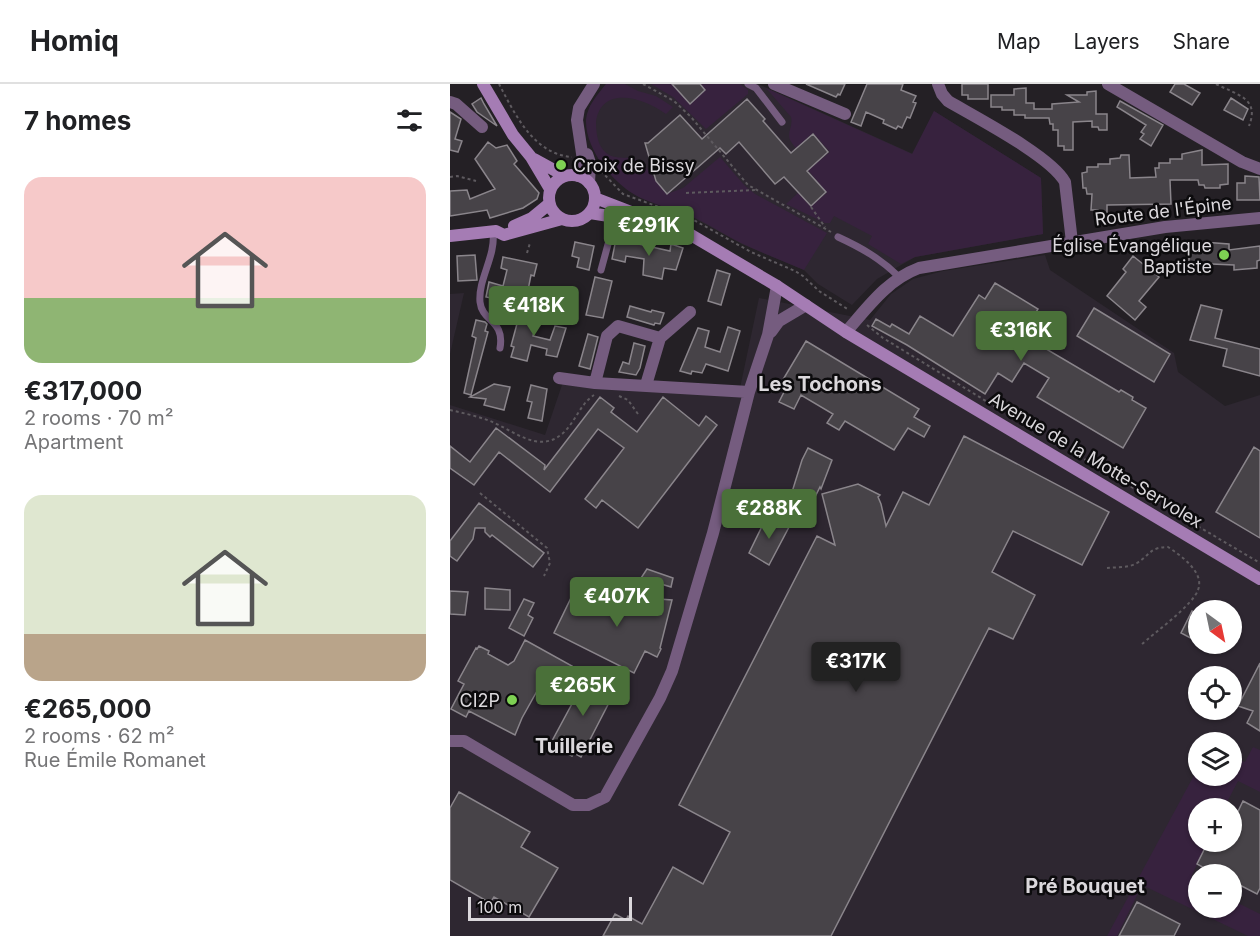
<!DOCTYPE html>
<meta charset="utf-8">
<style>
:root{--surface:#fff;--page:#f2f2f2;--text:#202124;--muted:#757577;--line:#e0e0e0;--accent:#4a7039}
body{margin:0;font-family:Inter,sans-serif;background:var(--page);color:var(--text);height:100vh;display:flex;flex-direction:column;font-size:22px;white-space:nowrap}
*{box-sizing:border-box;margin:0}
p{font-size:20px;color:var(--muted)}
.icon{flex:none;width:33px;height:33px;fill:none;stroke:currentColor;stroke-width:2;stroke-linecap:round;stroke-linejoin:round}
.map{position:relative;flex:1;overflow:hidden}
.drawer{display:flex;flex-direction:column;background:var(--surface);width:450px}
.drawer>*{flex:none}
.needle{width:39px;rotate:147deg}
.buttons{position:absolute;left:738px;top:516px;display:grid;gap:12px}
.buttons a{display:grid;place-items:center;width:54px;height:54px;border-radius:50%;background:var(--surface);box-shadow:0 2px 4px #0004;font-size:30px}
.scale{position:absolute;left:18px;bottom:15px;width:164px;box-sizing:border-box;padding-left:6px;border:3px solid #dbd8dc;border-top:0;font-size:16px;line-height:21px;white-space:nowrap;color:#dbd8dc;-webkit-text-stroke:4px #0c0b0d;paint-order:stroke}
.price{position:absolute;translate:-50% -51px;padding:0 14px;border-radius:6px;background:var(--accent);color:#fff;font-size:20px;line-height:39px;filter:drop-shadow(0 2px 3px #0008)}
.price::after{content:'';position:absolute;left:50%;top:36px;width:18px;height:14px;margin-left:-9px;background:inherit;clip-path:polygon(0 0,100% 0,50% 100%)}
.price.current{background:#222;color:#fff}
ul{padding:0;list-style:none}
li{display:grid;align-content:center;gap:12px;height:318px;padding:0 24px}
li span{display:grid;place-items:center;height:186px;border-radius:18px;color:#555}
li>.icon{margin-inline-start:auto}
span .icon{width:108px;height:108px;fill:#fffc;stroke-width:1}
li b{font-size:26px}
h2{display:flex;justify-content:space-between;align-items:center;height:72px;padding:0 24px;font-size:26px}
header{display:flex;align-items:center;gap:36px;box-sizing:border-box;height:84px;padding:0 30px;background:var(--surface);border-bottom:2px solid var(--line)}
header strong{font-size:28px}
nav{display:flex;gap:33px;margin-inline-start:auto;font-size:21px}
main{display:flex;flex:1;min-height:0}
.map>svg:first-child{display:block}
</style>
<header>
<strong>Homiq</strong>
<nav><a>Map</a><a>Layers</a><a>Share</a></nav>
</header>
<main>
<section class="drawer">
<h2>7 homes<svg class="icon" aria-label="filters" viewBox="0 0 24 24"><path d="M4 7h16M4 17h16"/><circle cx="9" cy="7" r="2"/><circle cx="15" cy="17" r="2"/></svg></h2>
<ul>
<li><span style="background:linear-gradient(#f6c9c9 65%,#8fb573 0)"><svg class="icon" aria-label="home" viewBox="0 0 24 24"><path d="M3 11l9-7 9 7M6 9v11h12V9"/></svg></span><div><b>€317,000</b><p>2 rooms · 70 m²</p><p>Apartment</p></div></li>
<li><span style="background:linear-gradient(#dfe7d0 75%,#b9a48a 0)"><svg class="icon" aria-label="home" viewBox="0 0 24 24"><path d="M3 11l9-7 9 7M6 9v11h12V9"/></svg></span><div><b>€265,000</b><p>2 rooms · 62 m²</p><p>Rue Émile Romanet</p></div></li>
</ul>
</section>
<div class="map">
<svg width="810" height="852" viewBox="0 0 810 852">
<rect width="100%" height="100%" fill="#242025"/>
<!-- built -->
<path fill="#2e2731" fill-rule="evenodd" d="M156,0H308L463,70L484,27L591,94L593,150L465,173L427,195L402,221L368,200L354,186L292,160L242,133L191,114L179,107L149,77L136,36L140,22Z
M595,171L600,186L724,269L728,288L775,322L810,311V852H0V321L95,351L114,295L290,304L309,214L420,236L441,210L463,195L493,187ZM748,526H782V560H748ZM748,592H782V626H748ZM748,658H782V692H748ZM748,724H782V758H748ZM748,790H782V824H748Z
M14,209L0,270V210Z"/>
<!-- green -->
<path fill="#37223e" d="M156,0H175L188,7L206,12L223,23L216,30C195,14 151,0 146,38C146,45 147,55 150,61C160,80 176,70 187,76C196,81 209,101 217,110L233,104L270,73L295,102L305,110L377,149L354,186C333,177 312,169 291,159C275,151 260,141 243,133C226,126 208,122 191,114C165,102 135,66 136,36C137,22 148,10 156,0Z
M201,0H290L298,6V10L256,45L223,13Z
M316,4L462,70L484,27L591,94L593,150L465,173L451,180L418,160L422,152L384,132L380,139H375L336,120L348,109L360,122L377,109L353,80L362,83L380,68L363,49L346,64C332,50 344,46 341,33Z
M803,663L810,666V708L788,697L774,724H748V758H758L741,793L748,798V824H782V816L810,830V852H798L692,801L667,852H657L748,684V692H782V685L784,686L790,676L795,678Z"/>
<!-- building -->
<path fill="#474348" stroke="#8a858b" stroke-width="1.5" d="M222,0H250L255,6L240,20Z
M356,0H395L390,11L388,10L386,13Z
M417,0H453L451,6L466,12L463,18L466,19L460,34L457,33L452,44L448,42L446,45L433,39L434,36L416,28L411,42L401,38Z
M512,0H538V15H518V11H512Z
M725,0H734L750,9L742,21L720,8Z
M576,4V19H584V25H602V20L629,18L617,11H637V8L646,7V30H657V46H649L648,43H642V37L623,38V66H614V62H608V46H603V40H600L599,34H575V31H564V26H552V23H541V11H564V5Z
M31,14L34,20L47,42L27,28L22,20Z
M781,14L798,25L793,36L774,26Z
M297,15L315,35L313,37L341,69L363,50L378,68L357,87L376,108L361,122L334,93L325,100L289,58L276,70L270,64L217,110L206,97L195,59H198L230,31L252,55Z
M670,17L713,41L701,62L690,55L694,50L691,48L696,41L667,23Z
M0,28L11,35L5,55L12,57L8,68L0,66Z
M38,58L46,64L57,61L67,77L64,80L89,109L87,115L73,124L40,134L37,126L0,132V107L17,106L20,115L45,105L25,75Z
M752,66V81L778,80V100L770,101V104H755L754,101H749L748,96H720L721,120L657,121V129H648V126H641L642,110H637L636,104H633L632,89L637,88V83H648V80H660V75L670,74L671,71H679L680,94L706,93L705,84H709V79H720V75H732V70Z
M795,92L809,93L810,116H787V99H795Z
M166,155L220,167L221,160L233,164L226,186L214,184L212,195L193,191L194,175L176,172L175,178L162,175Z
M739,157L779,160V166L810,162V176L807,177V184L784,186V181L739,179Z
M125,158L144,162L139,186L127,183L129,174L122,172Z
M25,171L27,196L8,197L7,172Z
M683,172L709,193L689,217L696,223L685,236L657,212L676,188L673,185Z
M53,173L87,180L84,192L81,191L75,221L36,213L39,198L53,202L57,186L51,184Z
M267,186L280,190L271,221L258,217Z
M145,193L162,197L153,234L136,231Z
M545,199L588,225L583,233L596,242L586,259L669,308L671,306L683,313L682,316L696,324L673,364L587,313L599,294L574,279L562,298L548,289L535,310L457,261L422,242L426,235L440,243L442,240L459,250L470,232L503,252L529,211L535,215Z
M751,221L772,226L765,254L810,265V292L773,282L777,265L740,256Z
M180,222L201,228L202,226L214,229L210,240L205,239L204,241L177,233Z
M644,224L720,270L704,298L627,252Z
M71,225L89,229L83,252L100,256L105,242L116,244L107,273L96,271L97,265L81,261L77,277L61,273L64,263L61,262Z
M26,236L35,238L37,240L35,247L38,248L21,311L14,309L26,254L22,252Z
M278,243L290,247L278,287L256,280L252,289L242,287L241,290L230,287L248,244L259,247L255,263L270,268Z
M138,250L148,253L140,285L129,282Z
M356,257L469,325L464,333L480,342L474,353L458,344L444,366L395,337L389,346L377,339L383,330L351,311L344,325L329,318L337,302L331,299Z
M184,259L195,262L190,284L186,291L169,288L173,278L179,280Z
M44,300L60,303L54,326L34,321L36,315L20,313Z
M81,301L97,305L92,337L78,334L82,318L77,317Z
M150,313L164,324L161,328L187,348L213,313L249,342L256,332L267,341L188,444L152,416L146,424L135,415L174,364L148,345L100,408L49,368L24,401L0,384V362L20,378L46,344L95,381L94,386Z
M514,352L659,428L632,481L563,447L542,488L585,511L563,555L539,544L381,852H153L165,830L176,836L178,832L192,840L223,783L253,800L280,748L229,721L367,452L385,461L372,410L408,400L430,411L428,413L431,420L436,442L453,408L479,421Z
M804,363L810,367V454L766,428Z
M358,364L382,376L371,405L370,403L355,433L337,424L352,376Z
M29,419L94,469L83,483L42,451L40,453L35,448V444H25L23,455L7,477L0,472V457Z
M317,432L339,443L319,481L299,469Z
M197,485L223,494L221,503L191,494Z
M35,504L60,506V526L35,525Z
M0,507L18,508L15,531L0,530Z
M154,511L222,516L210,564L211,565L207,573L195,567L184,589L104,549L121,514L154,523Z
M74,515L84,519L78,531L83,534L74,552L59,544Z
M742,527L748,530V558L731,549Z
M75,556L122,582L107,608L91,600L72,634L65,651L19,627L16,633L1,625L14,600L8,597L26,564L27,565L29,562L39,567L38,570L58,581L64,577Z
M810,579V647L797,639L803,627L788,622Z
M137,592L165,607L131,673L124,669L122,672L107,665L109,661L102,657Z
M9,708L80,748L71,763L108,784L79,833L44,813L40,819L0,796V724Z
M793,717L810,726V804L807,810L782,797V790H756L758,786L747,780L758,758L770,762L772,758H782V740Z
M687,818L730,840L724,852H669Z"/>
<g fill="none" stroke-linecap="round" stroke-linejoin="round">
<!-- path -->
<path stroke="#5e5a5f" stroke-width="2" stroke-dasharray="3 3" stroke-linecap="butt" d="M49,0C65,30 83,70 122,73
M193,0L224,17L241,33L298,101L381,148
M766,0C787,11 810,14 799,42
M151,87L173,110L242,135L301,168L345,187L353,192L369,207L399,226
M0,93L7,92L26,97
M236,109L305,106
M361,123L375,143
M77,169L80,159
M417,241L433,254L549,325
M169,312L178,316L188,330
M0,326C13,329 27,332 40,337C63,346 88,370 112,350C125,339 130,320 144,311
M624,369L810,479
M30,409L97,464L100,479L94,492
M657,484C667,483 679,484 687,479C700,471 700,463 718,463C730,471 755,488 748,506C743,521 704,549 691,561"/>
<!-- service -->
<path stroke="#755c7f" stroke-width="7" d="M298,0L306,4L332,38
M43,148C46,172 28,195 30,218C32,238 55,236 50,264
M388,153C412,164 431,175 449,193
M151,186L166,131"/>
<!-- minor -->
<path stroke="#755c7f" stroke-width="12" d="M324,0L395,30
M488,0L492,10L498,17C525,33 601,72 615,98L622,158
M658,0L792,78L810,85
M0,18L6,20L32,43
M137,70L140,79L139,99
M128,92L133,76L127,36L129,24L144,0
M321,248L329,237L356,221
M109,294L145,299L299,308
M145,299L157,252L168,242L210,254
M196,301L210,254L240,228
M0,657H14L123,721H138L155,713L210,614L222,587L263,449L299,308L318,251L327,202"/>
<!-- tertiary -->
<path stroke="#755c7f" stroke-width="12" d="M396,248C418,223 437,196 469,184L715,143L810,134"/>
<!-- secondary -->
<path stroke="#a57cb4" stroke-width="12" d="M33,0L63,51L81,73L100,105
M84,75L115,92
M99 114a23 23 0 1 1 46 0a23 23 0 1 1-46 0Z
M145,114L241,151L327,202L396,248L810,495
M140,129L165,133L217,150
M64,142L82,134L99,120
M0,152L46,147L54,151L112,135"/>
</g>
<!-- markers -->
<g fill="#7ed153" stroke="#0c0b0d" stroke-width="2">
<circle cx="111" cy="81" r="6"/>
<circle cx="774" cy="171" r="6"/>
<circle cx="62" cy="616" r="6"/>
</g>
<g text-anchor="middle" dominant-baseline="central" stroke-width="5" stroke-linejoin="round" paint-order="stroke">
<!-- poi labels -->
<g font-size="18" fill="#dbd8dc" stroke="#0c0b0d" text-anchor="end">
<text x="123" y="81" text-anchor="start">Croix de Bissy</text>
<text x="762" y="161">Église Évangélique<tspan x="762" dy="21">Baptiste</tspan></text>
<text x="50" y="616">CI2P</text>
</g>
<!-- street labels -->
<g font-size="18" fill="#dbd8dc" stroke="#0c0b0d">
<text transform="translate(713 127) rotate(-7)">Route de l'Épine</text>
<text transform="translate(646 376) rotate(31)">Avenue de la Motte-Servolex</text>
</g>
<!-- neighbourhood labels -->
<g font-size="20" font-weight="bold" fill="#dbd8dc" stroke="#0c0b0d">
<text x="370" y="300">Les Tochons</text>
<text x="124" y="662">Tuillerie</text>
<text x="635" y="802">Pré Bouquet</text>
</g>
</g>
</svg>
<div class="buttons">
<a><svg class="needle" viewBox="-14 -14 28 28"><path d="M0-13l5 13h-10z" fill="#e53935"/><path d="M0 13l5-13h-10z" fill="#757577"/></svg></a>
<a><svg class="icon" aria-label="locate" viewBox="0 0 24 24"><circle cx="12" cy="12" r="6"/><path d="M12 2v4M12 18v4M2 12h4M18 12h4"/></svg></a>
<a><svg class="icon" aria-label="layers" viewBox="0 0 24 24"><path d="M12 4l9 5-9 5-9-5zM3 14l9 5 9-5"/></svg></a>
<a>+</a>
<a>−</a>
</div>
<div class="scale">100 m</div>
<b class="price" style="left:199px;top:173px">€291K</b>
<b class="price" style="left:84px;top:253px">€418K</b>
<b class="price" style="left:571px;top:278px">€316K</b>
<b class="price" style="left:319px;top:456px">€288K</b>
<b class="price" style="left:167px;top:544px">€407K</b>
<b class="price current" style="left:406px;top:609px">€317K</b>
<b class="price" style="left:133px;top:633px">€265K</b>
</div>
</main>
